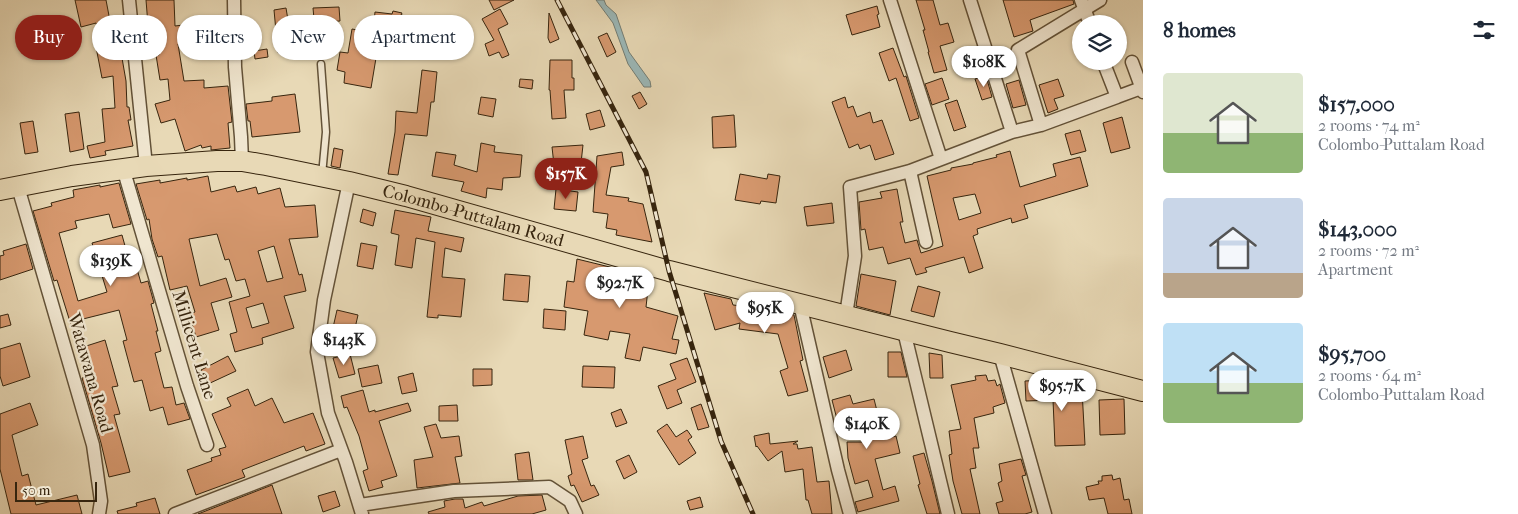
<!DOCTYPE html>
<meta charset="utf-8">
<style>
:root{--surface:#fff;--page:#f6f6f7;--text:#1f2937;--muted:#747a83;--accent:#8f2418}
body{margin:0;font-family:"IM FELL French Canon",serif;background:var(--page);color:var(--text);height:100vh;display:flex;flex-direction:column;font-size:19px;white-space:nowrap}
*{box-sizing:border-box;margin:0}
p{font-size:16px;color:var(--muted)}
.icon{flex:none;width:28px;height:28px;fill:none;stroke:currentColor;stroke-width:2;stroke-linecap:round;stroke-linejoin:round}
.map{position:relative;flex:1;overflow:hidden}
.sheet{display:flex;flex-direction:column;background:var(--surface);width:375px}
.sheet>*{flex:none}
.hud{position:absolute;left:15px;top:15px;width:475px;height:45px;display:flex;gap:10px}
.buttons{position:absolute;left:1072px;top:15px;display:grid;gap:10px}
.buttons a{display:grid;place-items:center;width:55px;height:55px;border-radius:50%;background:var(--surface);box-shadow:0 1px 4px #0004;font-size:25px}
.scale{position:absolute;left:15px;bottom:12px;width:82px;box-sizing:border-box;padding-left:5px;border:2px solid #37250e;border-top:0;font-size:14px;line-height:18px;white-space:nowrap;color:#37250e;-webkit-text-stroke:4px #f0e6d0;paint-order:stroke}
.price{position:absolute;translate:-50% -42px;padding:0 11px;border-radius:18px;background:#fff;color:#222;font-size:16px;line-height:32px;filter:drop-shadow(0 1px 2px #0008)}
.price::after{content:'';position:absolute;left:50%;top:30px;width:15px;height:11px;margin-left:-8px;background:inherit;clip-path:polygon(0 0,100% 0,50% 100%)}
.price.current{background:var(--accent);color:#fff}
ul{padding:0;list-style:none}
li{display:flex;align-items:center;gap:15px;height:125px;padding:0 20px}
li span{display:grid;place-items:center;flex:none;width:140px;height:100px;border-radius:5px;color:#555}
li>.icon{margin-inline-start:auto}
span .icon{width:60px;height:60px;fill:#fffc;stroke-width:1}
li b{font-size:21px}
h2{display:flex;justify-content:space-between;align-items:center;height:60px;padding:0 20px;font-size:21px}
.chip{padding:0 18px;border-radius:22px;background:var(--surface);box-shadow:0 1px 4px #0004;font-size:18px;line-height:45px}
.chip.current{background:var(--accent);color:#fff}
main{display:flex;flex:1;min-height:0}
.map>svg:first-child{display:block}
</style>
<main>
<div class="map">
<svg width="1143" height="514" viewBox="0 0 1143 514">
<rect width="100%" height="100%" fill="#e8d9b6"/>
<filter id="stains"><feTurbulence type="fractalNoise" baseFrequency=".004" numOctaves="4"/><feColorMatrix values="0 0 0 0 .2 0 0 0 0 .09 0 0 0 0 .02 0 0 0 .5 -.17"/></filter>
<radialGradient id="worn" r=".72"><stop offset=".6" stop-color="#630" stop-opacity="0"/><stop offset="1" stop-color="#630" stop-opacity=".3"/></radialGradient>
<!-- water -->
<path fill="#9bb8b8" stroke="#737d74" d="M596,0H604L606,5L616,14L629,52L650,81L651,87H644L628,64L613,23Z"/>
<!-- building -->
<path fill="#d7996f" stroke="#37250e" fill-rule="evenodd" d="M75,0H106L110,21L122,19L124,34L118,35L126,81L127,107H129L131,120H128L133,146L105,151L106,155L90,158L87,146L105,142L102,109L115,108L113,76L102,78L95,42L100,40L96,23L81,27Z
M146,0H174L175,26L226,20V39L200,40L201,42L178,44L184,81L204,80V88L228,86L232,122L228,123L230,148L211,150V146L202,148L201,145L185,151L175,119L161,123L155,104L170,100L168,79L160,80L156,55H159L156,24L148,25Z
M489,0H514L494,10Z
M916,0H933L940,25L948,23L954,42L940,46L947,70L934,73L928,52H929L923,30H925Z
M1003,0H1073L1074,4L1030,20L1033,31L1014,37Z
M877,6L879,14L877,15L880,27L852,35L846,15Z
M339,7L340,21L324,22L327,56L317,57L316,50L278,53L274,10L286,8L290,32L315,30L313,8Z
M500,9L508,24L498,29L509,55L502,58L499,52L489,56L485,44L494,40L482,19Z
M393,11L402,13L401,15L411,17L409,32L385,28L384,33L373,32L375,12L392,14Z
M549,13L559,39L550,43L548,38Z
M352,29L380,34L371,88L344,83L345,72L337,70L340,52L348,53Z
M607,33L616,52L607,57L598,37Z
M248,37L250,50L243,52V38Z
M893,48L904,77L906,76L919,118L910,121L896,78L889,81L879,53Z
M267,49L268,57L255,59L254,51Z
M550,60H572V78H574V90H564L566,118L552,119L550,90H549Z
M422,70L437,72L434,102H431L427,136L405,134L398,175L388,174L395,132L396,111L417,113Z
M986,76L992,97L982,100L975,79Z
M942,78L949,99L932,105L925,84Z
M520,79L533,80L532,89L519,87Z
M1058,79L1064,96L1054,99L1058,109L1048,113L1039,85Z
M1019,80L1026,105L1013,108L1006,84Z
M640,92L647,104L639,109L632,96Z
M295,94L300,132L252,137L250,121H248L246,104L272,101V97Z
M481,97L496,99L493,117L478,114Z
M845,97L848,108L853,106L857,117L870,112L873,123L882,120L894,154L875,160L870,145L860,149L858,144L849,148L832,102Z
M957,100L966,127L954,131L945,104Z
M600,110L605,126L590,130L586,114Z
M79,112L84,149L70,152L65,114Z
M734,115L736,147L713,148L712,117Z
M1122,117L1130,148L1111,153L1103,123Z
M33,121L38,152L25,154L20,123Z
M1080,130L1086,151L1071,155L1065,134Z
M481,143L495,146L494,152L522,155L520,177L503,178L502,190L487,188L486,198L461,191L464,182L432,176L436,152L456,155L454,165L477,172Z
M583,145L580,172L555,174L552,147Z
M334,148L343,150L340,168L331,166Z
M1010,151L1020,187L1056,176L1053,164L1080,157L1088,186L1024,205L1028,218L1012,223L1011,218L977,229L978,234L973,236L983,268L969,273L964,257L925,268L927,272L916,275L910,258L888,264L883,247L869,250L865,229L861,230L859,202L882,198L880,192L897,189L903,222H900L905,243L917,240L921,253L943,246L927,176L951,170V168L973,164V163L997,157L996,155ZM975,194L981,213L959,220L953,198Z
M622,152L624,165L611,167L606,195L629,198L628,201L643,204L652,242L616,235L617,230L606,228L608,214L593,212L597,156Z
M740,174L767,179L768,174L780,176L776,203L761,201L760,204L735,200Z
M208,176L211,192L235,186L237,192L256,187L258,194L280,188L285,207L315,205L318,237L289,239L299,275L302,274L306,291L284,296L294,328L262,338L263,344L235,352L230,334L237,332L229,302L250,296L245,279L236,281L229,259L225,260L217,234L189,239L200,286L226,278L232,297L211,303L219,330L196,337L189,314L195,312L187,286L170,290L162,256L158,257L152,239L149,219L147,220L136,184L160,180V183L187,178V180ZM274,246L283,278L267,282L258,251ZM263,303L269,323L252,328L246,308Z
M119,183L131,224L113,228L109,214L75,221L77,228L59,233L78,301L107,292L92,243L122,235L130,264L135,262L141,283L148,281L154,303L151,304L158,331H156L161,351L155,353L164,388L172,387L176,405L184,403L190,419L168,425L163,407L150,411L142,380L134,382L123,341L127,340L119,310L83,319L84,321L71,325L57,280L54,281L33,211L52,206L51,203L74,197L73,190L100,185V187Z
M556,189L578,192L576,211L554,209Z
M832,203L834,223L807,226L804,207Z
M363,209L376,213L373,226L360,222Z
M395,210L431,217L428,231L464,238L461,252L445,248L442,277L465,279L461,317L438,315V318L427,317L435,242L416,238L412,268L395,265L399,235L391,233Z
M361,243L377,246L373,269L357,266Z
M26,244L33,269L0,280V256L4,255L3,251Z
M577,259L618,269L617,276L649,280L646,307L678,316L672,339L679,340L676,354L643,347L640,361L625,358L630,334L610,331L608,340L584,335L588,311L564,307L567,281L574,282Z
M505,274L530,276L528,302L503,300Z
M861,274L896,281L890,315L856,306Z
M918,286L940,292L934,317L911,311Z
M704,293L731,299L733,305L770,309L794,315L803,360L800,361L808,391L788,396L780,371L788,368L778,334L739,329L740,323L715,330Z
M544,309L566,311L565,330L543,328Z
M337,310L358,315L353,337L332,332Z
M8,314L11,325L0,328V316Z
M105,340L118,386L112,387L120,414L114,415L130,472L109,477L101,443L82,378L88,377L80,348Z
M20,343L30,377L3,386L0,376V349Z
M846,350L852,370L829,378L823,357Z
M888,352H901L907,377H888Z
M929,353L942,355L943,378H930Z
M350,354L355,374L339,378L333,358Z
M228,356L236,371L208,384L201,370Z
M687,358L696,382L677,390L682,403L667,409L658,386L676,379L670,364Z
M378,365L382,383L362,387L358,369Z
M583,366L615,367L614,388L582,387Z
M473,369H492V385L473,386Z
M413,373L417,391L402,394L398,377Z
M986,375L988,381L995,380L997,386L1000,384L1005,403L993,407L994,413L974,418L979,448H973L976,468L970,469L980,514H962L953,481L949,455L952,454L949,431L961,429L951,385L976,380L975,376Z
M1046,380L1047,392L1082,390L1085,445L1055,446L1053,400L1026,401L1025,381Z
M248,389L255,406L272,398L284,423L313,413L325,444L306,451L304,446L242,470L245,477L196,495L187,470L212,461L211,458L221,455L219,449L226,447L212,414L231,406L227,398Z
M363,390L369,412L375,410V412L408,403L411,411L379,421L397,476L381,481L383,487L369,491L363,471L368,469L359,436L347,407L344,408L341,396Z
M850,395L853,404L874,399L884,439L896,436L900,453L875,459L883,490L895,486L899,501L858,512L855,502L873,497L868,480L855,484L848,458L847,442H866L861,422L839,427L832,400Z
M1124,399L1125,434L1100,435L1099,400Z
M30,403L38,425L12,435L22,476L28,474L36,505L77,495L82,514H11L0,469V414Z
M701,404L709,427L698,430L691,408Z
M457,405L458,421H439V406Z
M621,409L627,423L616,427L611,413Z
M436,424L441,438L459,436L462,456L455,457L460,483L417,488L414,460L433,457L424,427Z
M667,424L676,437L687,430L692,437L688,440L696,453L679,465L657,431Z
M769,433L770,444L798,441L793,444H797L798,449L812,447L817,482L829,481L832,514H812L808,500H806L803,469L785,472L782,451L768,461L757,446L756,447L754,436Z
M583,436L588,458L582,460L591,486L594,485L599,495L582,502L574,485L571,486L568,476L572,474L565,440Z
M529,452L533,480H518L515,454Z
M924,453L932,481L940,514H927L918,485L920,484L913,456Z
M629,455L637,472L624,479L616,461Z
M1021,459L1026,475L1022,476L1032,512L1025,514H999L996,503L1003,501L998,483L1002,481L999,464Z
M1112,475L1113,480L1120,478L1124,500L1129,499L1132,514H1108L1104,498L1089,500L1086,487L1099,484L1098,481H1102V476Z
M272,485L282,514H198Z
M335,491L340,506L323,512L318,496Z
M542,495L546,510L532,514H429L428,512L445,507L444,501L455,499H463L465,508L482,502L484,506L518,496Z
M700,497L703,507L690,510L687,501Z
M155,498L160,514H118L117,511L137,506L136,503Z"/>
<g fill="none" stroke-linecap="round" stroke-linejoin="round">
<!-- service casing -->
<g stroke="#635238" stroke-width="9">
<path id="service" d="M321,64L326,132L322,175"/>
</g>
<!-- minor casing -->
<g stroke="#635238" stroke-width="15">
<path id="minor" d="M129,0L146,166
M234,0L235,67L241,137L242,161
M890,0L941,159
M970,0L1012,132
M1081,0L1090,24
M1132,62L1143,92
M1117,97L1141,88
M1041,125L1018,50L1100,0
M123,168L187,386L207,445
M910,171L926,242
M349,182L324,300L317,352L328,413L346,462L362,514
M18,187L93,445L101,501L99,514
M800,304L838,470L850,514
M846,315L855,256L850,187L910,171L1012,132L1041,125L1117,97L1103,61
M904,331L948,514
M1000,354L1045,514
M360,505L454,491L549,487L570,501L576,514
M175,514L341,450"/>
</g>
<!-- trunk casing -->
<g stroke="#37250e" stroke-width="22">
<g id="trunk">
<path id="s1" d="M0,190L72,176L146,166L217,161H242L266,165L349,182L406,196L669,271L950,342L1000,354L1143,391"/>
</g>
</g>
<!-- service -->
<use href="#service" stroke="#f0e6d0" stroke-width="6"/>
<!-- minor -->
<use href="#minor" stroke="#f0e6d0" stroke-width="12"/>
<!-- trunk -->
<use href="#trunk" stroke="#e8d9b6" stroke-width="20"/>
<!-- rail casing -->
<g stroke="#37250e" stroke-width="5">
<path id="rail" d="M557,0L646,172L669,271L721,441L753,514"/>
</g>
<!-- rail -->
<use href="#rail" stroke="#f0e6d0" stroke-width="3" stroke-dasharray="9" stroke-linecap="butt"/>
</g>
<g text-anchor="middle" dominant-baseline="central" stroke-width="4.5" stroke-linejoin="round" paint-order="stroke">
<!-- street labels -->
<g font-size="18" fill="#37250e" stroke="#f0e6d0">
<text stroke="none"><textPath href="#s1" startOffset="482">Colombo-Puttalam Road</textPath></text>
<text transform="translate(194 345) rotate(73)">Millicent Lane</text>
<text transform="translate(90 373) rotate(74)">Watawana Road</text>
</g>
</g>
<rect width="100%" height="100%" filter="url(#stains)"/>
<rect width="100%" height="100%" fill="url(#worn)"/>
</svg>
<div class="buttons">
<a><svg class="icon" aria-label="layers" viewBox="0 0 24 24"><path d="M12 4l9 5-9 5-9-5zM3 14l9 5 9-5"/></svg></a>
</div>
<div class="scale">50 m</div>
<b class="price" style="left:984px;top:88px">$108K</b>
<b class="price current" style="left:566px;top:200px">$157K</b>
<b class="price" style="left:111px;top:287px">$139K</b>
<b class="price" style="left:620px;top:309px">$92.7K</b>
<b class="price" style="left:765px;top:334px">$95K</b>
<b class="price" style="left:344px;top:366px">$143K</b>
<b class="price" style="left:1062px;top:412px">$95.7K</b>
<b class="price" style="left:867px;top:450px">$140K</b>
<div class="hud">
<a class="chip current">Buy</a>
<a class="chip">Rent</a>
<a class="chip">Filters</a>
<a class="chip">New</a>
<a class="chip">Apartment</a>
</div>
</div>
<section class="sheet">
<h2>8 homes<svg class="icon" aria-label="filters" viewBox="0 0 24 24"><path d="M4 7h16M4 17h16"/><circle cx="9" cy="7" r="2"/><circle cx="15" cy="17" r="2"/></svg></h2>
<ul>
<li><span style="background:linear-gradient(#dfe7d0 60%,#8fb573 0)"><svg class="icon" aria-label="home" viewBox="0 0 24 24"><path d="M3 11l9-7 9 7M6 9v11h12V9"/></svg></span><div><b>$157,000</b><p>2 rooms · 74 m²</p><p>Colombo-Puttalam Road</p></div></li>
<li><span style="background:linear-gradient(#c9d6e8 75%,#b9a48a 0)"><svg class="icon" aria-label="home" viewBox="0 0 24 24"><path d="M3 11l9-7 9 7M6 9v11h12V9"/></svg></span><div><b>$143,000</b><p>2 rooms · 72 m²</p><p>Apartment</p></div></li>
<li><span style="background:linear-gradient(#bfe0f5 60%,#8fb573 0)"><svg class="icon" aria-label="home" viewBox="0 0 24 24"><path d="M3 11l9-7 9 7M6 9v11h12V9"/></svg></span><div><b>$95,700</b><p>2 rooms · 64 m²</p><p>Colombo-Puttalam Road</p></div></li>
</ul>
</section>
</main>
